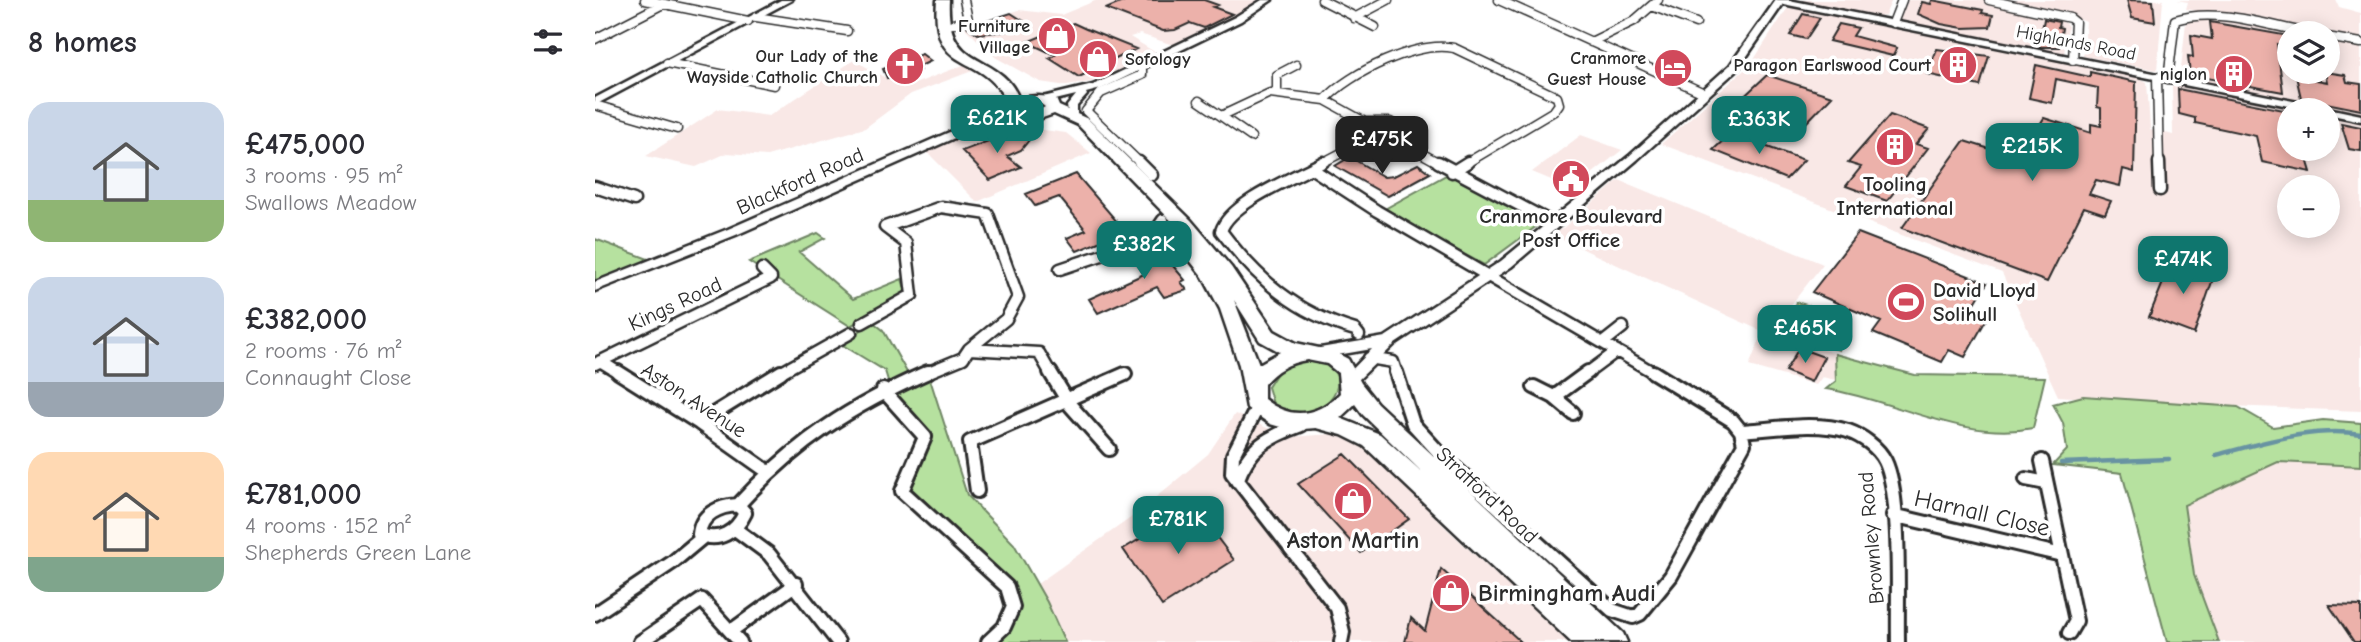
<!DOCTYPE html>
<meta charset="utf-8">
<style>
:root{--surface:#fff;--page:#f7f7f7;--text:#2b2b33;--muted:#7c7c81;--accent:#0f766e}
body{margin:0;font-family:"Comic Neue",sans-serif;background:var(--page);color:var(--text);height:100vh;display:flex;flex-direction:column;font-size:26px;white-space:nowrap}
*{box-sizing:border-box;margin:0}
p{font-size:23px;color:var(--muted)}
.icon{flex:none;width:38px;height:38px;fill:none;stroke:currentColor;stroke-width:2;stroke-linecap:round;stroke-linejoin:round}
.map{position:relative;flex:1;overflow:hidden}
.side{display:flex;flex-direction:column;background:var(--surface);width:595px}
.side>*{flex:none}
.buttons{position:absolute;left:1682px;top:21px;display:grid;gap:14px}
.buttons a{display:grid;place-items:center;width:63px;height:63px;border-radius:50%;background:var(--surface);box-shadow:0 4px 18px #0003;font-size:35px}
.price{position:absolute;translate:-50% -60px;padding:0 16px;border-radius:14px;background:var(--accent);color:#fff;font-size:23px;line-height:46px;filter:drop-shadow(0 2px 4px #0008)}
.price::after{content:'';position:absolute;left:50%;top:42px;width:21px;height:16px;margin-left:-10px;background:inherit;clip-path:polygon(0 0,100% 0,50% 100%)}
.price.on{background:#222;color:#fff}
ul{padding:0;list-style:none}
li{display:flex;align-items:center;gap:21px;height:175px;padding:0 28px}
li span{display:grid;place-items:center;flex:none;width:196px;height:140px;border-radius:21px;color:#555}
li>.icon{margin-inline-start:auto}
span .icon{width:84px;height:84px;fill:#fffc;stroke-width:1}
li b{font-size:30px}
h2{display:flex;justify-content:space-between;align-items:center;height:84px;padding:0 28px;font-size:30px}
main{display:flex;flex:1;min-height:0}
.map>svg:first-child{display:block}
</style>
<main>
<section class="side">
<h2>8 homes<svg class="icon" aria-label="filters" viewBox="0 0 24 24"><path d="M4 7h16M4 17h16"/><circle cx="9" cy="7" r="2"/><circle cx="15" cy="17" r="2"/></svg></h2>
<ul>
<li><span style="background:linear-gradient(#c9d6e8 70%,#8fb573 0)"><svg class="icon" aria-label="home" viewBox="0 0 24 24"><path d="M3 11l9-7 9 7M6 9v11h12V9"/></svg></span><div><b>£475,000</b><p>3 rooms · 95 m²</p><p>Swallows Meadow</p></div></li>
<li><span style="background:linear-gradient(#c9d6e8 75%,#9aa5b1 0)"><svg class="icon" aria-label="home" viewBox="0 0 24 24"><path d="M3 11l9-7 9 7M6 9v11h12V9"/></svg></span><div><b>£382,000</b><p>2 rooms · 76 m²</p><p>Connaught Close</p></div></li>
<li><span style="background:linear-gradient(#ffd9b3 75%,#7fa58c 0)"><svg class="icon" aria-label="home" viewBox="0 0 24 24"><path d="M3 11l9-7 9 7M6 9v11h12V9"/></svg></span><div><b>£781,000</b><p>4 rooms · 152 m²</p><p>Shepherds Green Lane</p></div></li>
</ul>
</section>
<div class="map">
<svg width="1766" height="642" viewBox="0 0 1766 642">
<rect width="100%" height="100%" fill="#fff"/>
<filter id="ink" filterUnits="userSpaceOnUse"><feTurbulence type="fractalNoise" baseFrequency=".0143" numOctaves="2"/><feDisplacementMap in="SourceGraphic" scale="14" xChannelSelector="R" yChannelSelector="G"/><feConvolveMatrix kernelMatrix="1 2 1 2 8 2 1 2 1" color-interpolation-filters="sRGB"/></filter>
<g filter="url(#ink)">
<!-- built -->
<path fill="#f9e8e6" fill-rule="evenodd" d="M502,0H664L643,14L578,45L545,34L535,37L563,54L495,82L472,86L445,82L400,57L369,27L424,10L466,15Z
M1204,0H1297L1290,15L1283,16Z
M1313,0H1384L1459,14L1473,26L1469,54L1310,23L1305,19Z
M1413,0H1568L1562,70L1488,56L1491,22L1459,9Z
M1582,0H1741L1744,7L1766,13V42L1591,9L1593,2Z
M1205,7L1541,76L1552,82L1555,129L1578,135L1577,86L1590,85L1716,110H1694V149H1732L1733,114L1766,121V411L1578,404L1463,396L1407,273L1066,144L1156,64L1192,9ZM1694,187H1732V226H1694Z
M1599,16L1698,33H1694V72H1732L1733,40L1766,46V114L1585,77L1591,22Z
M259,60L309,88L371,64L377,71L316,94L270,128L172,156L132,153L101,167L51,156L123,109L174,116Z
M411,125L471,133L496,153L382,202L331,151L379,130Z
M986,135L1027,150L978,189L937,172Z
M1024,180L1228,264L1173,334L955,234L967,229Z
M1167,334L1258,358L1245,381L1227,377L1221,385L1154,366Z
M640,414L693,437L738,434L775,450L850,527L973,642H469L442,584L537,517L613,454Z
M1683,462L1766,466V642H1624L1599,575L1589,505Z"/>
<!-- green -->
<path fill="#b6e19f" stroke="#708665" stroke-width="2" d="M853,174L946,223L889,265L788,210Z
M223,233L230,238L204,252L258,299L307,279L312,295L255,326L154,262Z
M0,239L56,260L0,281Z
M1201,302L1253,317L1244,350L1190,334Z
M278,322L288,330L314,376L294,384L290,371L246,344Z
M1240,354L1320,375L1450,377L1438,428C1368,442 1298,399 1231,389L1241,381Z
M706,361C779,357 728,442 678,404L673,387L684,370Z
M334,376L372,495L419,544L452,602L470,642H403L413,629L420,587L315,487L334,436L295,391Z
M1488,396L1643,407L1678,427L1728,420L1766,423V466L1683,462L1589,505L1599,575L1624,642H1572L1527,473L1458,465L1472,450L1468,423L1458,404Z"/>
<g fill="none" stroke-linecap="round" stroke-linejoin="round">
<!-- stream -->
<path stroke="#6893a2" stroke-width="4.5" d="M1621,455C1668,443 1717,426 1766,434
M1466,463L1574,459"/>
</g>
<!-- building -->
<path fill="#ecb1aa" stroke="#2b2b2b" stroke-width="2" d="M532,0H609L623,5L618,7L637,14L609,28L595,23L580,30L568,31L511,9Z
M1337,0L1388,10L1387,13L1398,15L1395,27L1368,28L1346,24L1323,14L1327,2L1336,4Z
M1532,0L1558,1L1560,22L1537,18Z
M416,13L433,24L412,31L383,34L373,27Z
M1208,14L1225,18L1211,39L1195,35Z
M1449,19L1464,22L1463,27L1467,28L1464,47H1444Z
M1615,22L1694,36V46L1682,44L1688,92L1595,75L1593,56L1598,57L1596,35L1617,39Z
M478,23L491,29L541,49L484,77L454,58L460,55L432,42Z
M1244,24L1263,28L1258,36L1302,48L1298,56L1234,41Z
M1342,49L1394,56L1385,86L1332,74Z
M327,54L336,61L321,68L324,70L292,78L288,69Z
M1441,65L1495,77V72L1541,82L1539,172L1528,169L1525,186L1501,180L1494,194L1516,201L1510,214L1489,207L1452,282L1307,228L1369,141L1424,158L1449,118L1496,133V124L1506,126V108L1502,107L1503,88L1461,79L1457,103L1434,98Z
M1730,72L1750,75L1752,82L1766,84V110L1706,98L1701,76L1732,82Z
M1172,75L1237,96L1208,126L1142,103Z
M1583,89L1694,111V149H1709L1716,172L1667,162L1661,136L1600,123V118L1584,114Z
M1295,115L1334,129L1321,144L1333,148L1292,201L1251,186L1266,167L1253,163Z
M1746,123L1766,127V151L1754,149Z
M409,135L428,136L434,140L426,150L412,156L426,167L395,180L367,151Z
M1134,135L1147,138L1209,160L1191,179L1118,150Z
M755,157L789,177L799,176L823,164L835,173L793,196L740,166Z
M481,174L530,231L482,251L472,238L491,230L464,197L440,206L431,194Z
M1263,233L1392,283L1374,313L1391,320L1370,357L1354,350L1347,362L1278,333L1286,322L1217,292Z
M562,247L590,280L586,282L592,290L569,297L562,287L503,313L494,299L549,274L538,258Z
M1578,258L1620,273L1599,334L1554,317Z
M1204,348L1229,357L1216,382L1190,371Z
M750,454L814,519L766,553L703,484Z
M599,507L639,560L567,606L528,549Z
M846,569L926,642H810L816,618L830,631Z
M1734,605L1766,606V642H1759Z"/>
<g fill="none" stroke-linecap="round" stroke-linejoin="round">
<!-- street-far2 casing -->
<g stroke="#2b2b2b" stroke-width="11">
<path id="street-far2" d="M50,0L153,21
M727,0L780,27
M904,0L1109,93
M1394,0L1475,18L1480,22L1478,60
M1057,6L1101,23
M161,17L252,31
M759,18L793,0
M1298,23L1307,0
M350,26L373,20L369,0
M1732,37L1766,43
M0,39L68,4
M996,42L1039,21L1063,0
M72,63L179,85
M1562,77L1564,164
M1573,79L1580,20C1621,7 1671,25 1713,33
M682,93V75L701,65
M730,100C754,73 823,40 859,48L962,97L964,104L959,111L870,164
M604,101L626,116L675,93L730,100L846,164
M0,105L82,129
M626,116L656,137
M766,122H795L809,131L805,144
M546,164L491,111L506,93L547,75V66
M725,164L786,132"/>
</g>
<!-- street-far1 casing -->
<g stroke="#2b2b2b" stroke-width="15">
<path id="street-far1" d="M544,162L557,175
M728,162C701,177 635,202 626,231C663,280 701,313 760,330L764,335
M843,162L958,223
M1564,162L1565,190
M719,170L782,211L1061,374
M857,172L873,162
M0,187L39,200
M555,239L568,220
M465,269L555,239L584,236
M267,323L317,295L311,243L290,227L346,207L393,214L423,297L411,319L374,349L368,358L329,374
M1009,342L1028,327
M374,349L444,353L456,374
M774,358L798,362L802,374
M5,361L26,374
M0,364L176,278L167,269
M183,374L256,333
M991,374L1022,351"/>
</g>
<!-- street casing -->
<g stroke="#2b2b2b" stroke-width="18">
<path id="street" d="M23,372L104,423L172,471
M455,372L475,405L514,449
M801,372L818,424L849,458L1017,610L1038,617L1045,614L1076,576L1149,444L1146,431L1138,421L1058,372
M939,387L959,397L993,372
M288,390L330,437L307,491L412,587L418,607L409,627L393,642
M959,397L978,413
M663,406L638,455L637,473L742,608L748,632L746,642
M104,423L186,372
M1146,431C1180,429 1220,421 1253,431C1267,436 1283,447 1290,461C1307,496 1302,600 1303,642
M1431,479L1451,483
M642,481C654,447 673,437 706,425
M382,491L375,442L530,374
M143,505C200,442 256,406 333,372
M143,505L150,513C141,532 124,543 104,534C106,514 124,506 143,505Z
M1298,515L1467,555L1447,461
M140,529L174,554L243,642
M1467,555L1481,621L1474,633
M0,614L78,562L108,537
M136,631L201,584
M45,642L107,600L145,642"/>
</g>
<!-- secondary casing -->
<g stroke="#2b2b2b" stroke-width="5">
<path id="secondary" d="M186,0H197L0,105V98Z
M667,0H677L646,21L506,89L491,93L492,95L482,106V118H474L472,106L481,95L448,103L443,100L444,98L498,85L640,17Z
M1181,0H1194L1728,107L1766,115V121L1732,114V110H1713L1188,4L1143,69L1042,160L916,267L800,344L761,382H751L749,378L777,349L725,358L720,357L718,353L720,349L725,348L790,337L906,261L1034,156L1135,65Z
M427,115L432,118L431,120L373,132L141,235L0,291V282L133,229L366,127Z"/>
</g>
<!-- highway casing -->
<g stroke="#2b2b2b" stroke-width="5">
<path id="highway" d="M342,0H354C350,73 405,50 424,99C438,95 448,95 461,99L464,106L493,119L596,220L636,267L679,331L701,343L738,351L753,359L766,383L782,403L1028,633L1032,642H976L769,446L747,435L721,428L696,430L675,424L652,408L644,365L625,309L608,277L582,244L585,240L594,239L483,125L459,114L433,123L413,116C411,109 412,100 406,92C380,52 336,73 342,0ZM435,105L446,104L450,107L437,114L426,112ZM639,300L665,341L685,352L664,364ZM712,360L732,364L743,373L745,393C722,417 695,420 669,399V384C681,370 693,363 712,360ZM760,404L768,415L829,474L785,434L745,418Z"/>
</g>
<!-- street-far2 -->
<use href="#street-far2" stroke="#fff" stroke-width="8"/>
<!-- street-far1 -->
<use href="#street-far1" stroke="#fff" stroke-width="10"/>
<!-- street -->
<use href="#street" stroke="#fff" stroke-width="12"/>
<!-- secondary -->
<use href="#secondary" fill="#fff" fill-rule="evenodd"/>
<!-- highway -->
<use href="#highway" fill="#fff" fill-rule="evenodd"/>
</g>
</g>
<!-- icons -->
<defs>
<g id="shop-disc" transform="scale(2.0125)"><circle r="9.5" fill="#d1495b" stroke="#fff"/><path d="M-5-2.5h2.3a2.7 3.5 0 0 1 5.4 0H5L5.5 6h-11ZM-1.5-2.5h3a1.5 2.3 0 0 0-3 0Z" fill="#fff"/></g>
<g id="building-disc" transform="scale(2.0125)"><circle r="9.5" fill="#d1495b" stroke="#fff"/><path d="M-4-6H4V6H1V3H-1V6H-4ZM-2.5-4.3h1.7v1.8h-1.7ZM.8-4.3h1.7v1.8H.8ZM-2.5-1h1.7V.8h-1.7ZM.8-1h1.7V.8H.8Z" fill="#fff"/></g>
<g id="church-disc" transform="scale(2.0125)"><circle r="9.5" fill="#d1495b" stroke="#fff"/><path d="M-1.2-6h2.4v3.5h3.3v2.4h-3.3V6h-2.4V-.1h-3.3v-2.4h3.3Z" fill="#fff"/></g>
<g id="hotel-disc" transform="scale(2.0125)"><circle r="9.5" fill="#d1495b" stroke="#fff"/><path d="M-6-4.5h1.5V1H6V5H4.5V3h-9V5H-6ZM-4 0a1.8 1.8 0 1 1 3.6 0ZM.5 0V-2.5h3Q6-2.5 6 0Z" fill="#fff"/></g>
<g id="civic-disc" transform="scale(2.0125)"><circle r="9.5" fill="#d1495b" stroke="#fff"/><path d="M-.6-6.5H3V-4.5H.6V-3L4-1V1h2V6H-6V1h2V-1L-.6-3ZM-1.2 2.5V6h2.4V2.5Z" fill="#fff"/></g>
<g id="stadium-disc" transform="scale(2.0125)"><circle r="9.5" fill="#d1495b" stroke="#fff"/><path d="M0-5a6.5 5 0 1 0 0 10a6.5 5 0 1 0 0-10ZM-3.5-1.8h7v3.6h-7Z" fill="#fff"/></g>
</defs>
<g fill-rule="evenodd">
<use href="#shop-disc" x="462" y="36"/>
<use href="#shop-disc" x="503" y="59"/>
<use href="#building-disc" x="1363" y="65"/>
<use href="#church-disc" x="310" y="66"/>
<use href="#hotel-disc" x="1078" y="68"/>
<use href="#building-disc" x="1639" y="74"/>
<use href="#building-disc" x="1300" y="147"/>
<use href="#civic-disc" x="976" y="179"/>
<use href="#stadium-disc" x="1311" y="302"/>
<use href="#shop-disc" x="758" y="501"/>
<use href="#shop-disc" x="856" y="593"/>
</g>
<g text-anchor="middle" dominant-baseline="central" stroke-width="7" stroke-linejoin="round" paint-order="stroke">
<!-- far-poi labels -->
<g font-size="18" font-weight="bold" fill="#2b2b2b" stroke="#fff" text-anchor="end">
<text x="435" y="26">Furniture<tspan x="435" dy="21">Village</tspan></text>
<text x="283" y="56">Our Lady of the<tspan x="283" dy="21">Wayside Catholic Church</tspan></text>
<text x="1051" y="58">Cranmore<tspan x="1051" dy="21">Guest House</tspan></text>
<text x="530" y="59" text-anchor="start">Sofology</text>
<text x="1336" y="65">Paragon Earlswood Court</text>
<text x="1612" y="74">niglon</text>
</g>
<!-- far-street labels -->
<g font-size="18" fill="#2b2b2b" stroke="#fff">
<text transform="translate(1481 43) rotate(11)">Highlands Road</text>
</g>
<!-- street labels -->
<g font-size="21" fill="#2b2b2b" stroke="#fff">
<text transform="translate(205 181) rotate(-24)">Blackford Road</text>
<text transform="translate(80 304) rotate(-25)">Kings Road</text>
<text transform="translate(99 400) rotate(33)">Aston Avenue</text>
<text transform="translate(892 495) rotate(43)">Stratford Road</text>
<text transform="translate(1276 538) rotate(-95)">Brownley Road</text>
</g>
<!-- poi labels -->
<g font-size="21" font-weight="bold" fill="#2b2b2b" stroke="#fff">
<text x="1300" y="184">Tooling<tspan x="1300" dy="24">International</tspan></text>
<text x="976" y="216">Cranmore Boulevard<tspan x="976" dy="24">Post Office</tspan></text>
<text x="1338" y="290" text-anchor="start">David Lloyd<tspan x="1338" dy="24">Solihull</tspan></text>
</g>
<!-- near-street labels -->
<g font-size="24" fill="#2b2b2b" stroke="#fff">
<text transform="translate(1387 513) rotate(13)">Harnall Close</text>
</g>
<!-- near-poi labels -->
<g font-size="24" font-weight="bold" fill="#2b2b2b" stroke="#fff">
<text x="758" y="540">Aston Martin</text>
<text x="883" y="593" text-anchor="start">Birmingham Audi</text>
</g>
</g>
</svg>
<div class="buttons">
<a><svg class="icon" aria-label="layers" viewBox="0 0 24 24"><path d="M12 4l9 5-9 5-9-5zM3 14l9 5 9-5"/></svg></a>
<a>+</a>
<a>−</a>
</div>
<b class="price" style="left:402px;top:155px">£621K</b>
<b class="price" style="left:1164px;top:156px">£363K</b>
<b class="price on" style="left:787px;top:176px">£475K</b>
<b class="price" style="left:1437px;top:183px">£215K</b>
<b class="price" style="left:549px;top:281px">£382K</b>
<b class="price" style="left:1588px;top:296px">£474K</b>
<b class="price" style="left:1210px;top:365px">£465K</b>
<b class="price" style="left:583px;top:556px">£781K</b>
</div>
</main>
